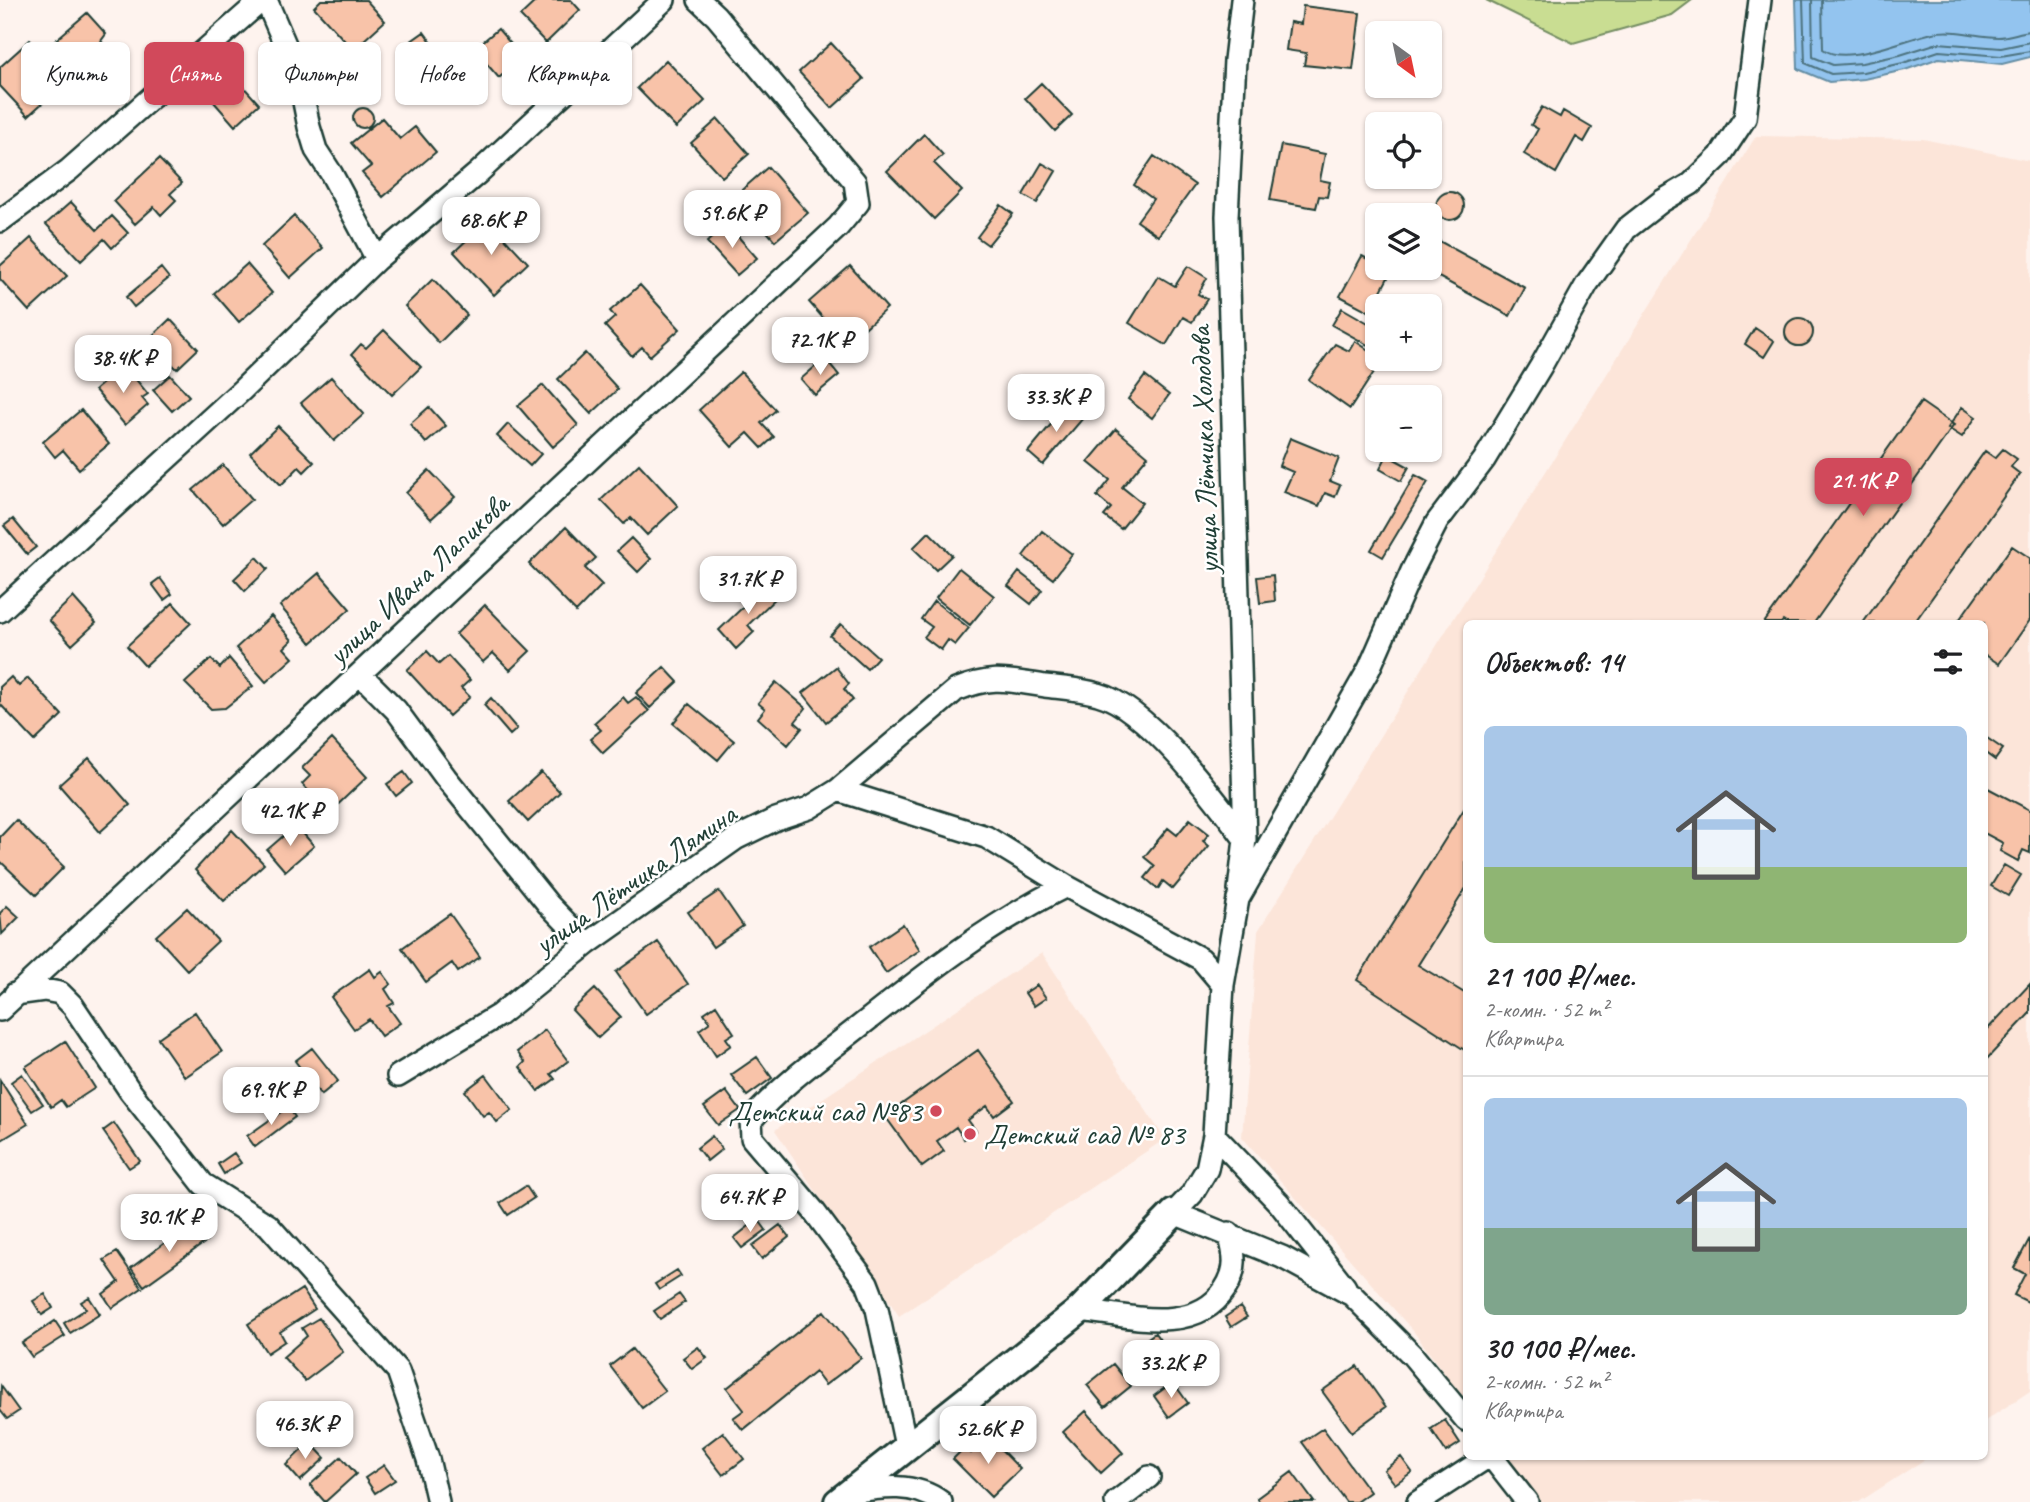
<!DOCTYPE html>
<html lang="ru">
<meta charset="utf-8">
<style>
:root{--surface:#fff;--page:#f6f6f6;--text:#202124;--muted:#757577;--line:#e0e0e0;--accent:#d1495b}
body{margin:0;font-family:Caveat,sans-serif;background:var(--page);color:var(--text);height:100vh;display:flex;flex-direction:column;font-size:26px;white-space:nowrap}
*{box-sizing:border-box;margin:0}
p{font-size:23px;color:var(--muted)}
.icon{flex:none;width:38px;height:38px;fill:none;stroke:currentColor;stroke-width:2;stroke-linecap:round;stroke-linejoin:round}
.map{position:relative;flex:1;overflow:hidden}
.side{position:absolute;left:1463px;top:620px;width:525px;height:840px;display:flex;flex-direction:column;background:var(--surface);border-radius:10px;box-shadow:0 2px 5px #0004}
.side>*{flex:none}
.guide{position:absolute;left:21px;top:42px;width:665px;height:63px;display:flex;gap:14px}
.needle{width:46px;rotate:147deg}
.controls{position:absolute;left:1365px;top:21px;display:grid;gap:14px}
.controls a{display:grid;place-items:center;width:77px;height:77px;border-radius:10px;background:var(--surface);box-shadow:0 2px 5px #0004;font-size:35px}
.price{position:absolute;translate:-50% -60px;padding:0 16px;border-radius:14px;background:#fff;color:#222;font-size:23px;line-height:46px;filter:drop-shadow(0 2px 4px #0008)}
.price::after{content:'';position:absolute;left:50%;top:42px;width:21px;height:16px;margin-left:-10px;background:inherit;clip-path:polygon(0 0,100% 0,50% 100%)}
.price.current{background:var(--accent);color:#fff}
ul{padding:0;list-style:none}
li{display:grid;align-content:center;gap:14px;height:371px;padding:0 21px}
li+li{border-top:2px solid var(--line)}
li span{display:grid;place-items:center;height:217px;border-radius:10px;color:#555}
li>.icon{margin-inline-start:auto}
span .icon{width:126px;height:126px;fill:#fffc;stroke-width:1}
li b{font-size:30px}
h2{display:flex;justify-content:space-between;align-items:center;height:84px;padding:0 21px;font-size:30px}
.tag{padding:0 24px;border-radius:10px;background:var(--surface);box-shadow:0 2px 5px #0004;font-size:24px;line-height:63px}
.tag.current{background:var(--accent);color:#fff}
.map>svg:first-child{display:block}
</style>
<div class="map">
<svg width="2030" height="1502" viewBox="0 0 2030 1502">
<rect width="100%" height="100%" fill="#fef3ee"/>
<filter id="ink" filterUnits="userSpaceOnUse"><feTurbulence type="fractalNoise" baseFrequency=".0143" numOctaves="2"/><feDisplacementMap in="SourceGraphic" scale="14" xChannelSelector="R" yChannelSelector="G"/><feConvolveMatrix kernelMatrix="1 2 1 2 8 2 1 2 1" color-interpolation-filters="sRGB"/></filter>
<g filter="url(#ink)">
<!-- built -->
<path fill="#fce5d9" d="M1756,136L1923,139L2030,161V1391L1985,1421L1984,623H1466V1403L1414,1332L1242,1137L1258,931Z
M1042,953L1165,1139L899,1316L775,1130Z
M1506,1456H1930L1859,1502H1540Z"/>
<!-- green -->
<path fill="#c9dd92" stroke="#748d63" stroke-width="2" d="M1486,0H1692L1672,15L1573,43Z"/>
<!-- water -->
<path fill="#93c4ef" stroke="#658ea4" stroke-width="2" d="M1796,0H2030V57L2002,64L1939,58L1905,70L1864,79L1829,82L1798,69Z"/>
<g fill="none" stroke-linecap="round" stroke-linejoin="round">
<!-- shore -->
<path stroke="#4d737f" stroke-width="2" d="M1803,0L1805,63L1831,74L1863,72L1903,63L1939,51L2001,56L2030,51
M1812,0L1813,57L1833,65L1862,63L1900,55L1938,43L2001,48L2030,42
M1822,0L1823,49C1846,67 1907,38 1933,33C1953,28 1977,37 1998,37C2009,37 2019,32 2030,31"/>
</g>
<!-- building -->
<path fill="#f8c3a9" stroke="#1f3d34" stroke-width="2" d="M321,0H366L385,21L353,50L314,7Z
M537,0H571L580,10L546,43L520,16Z
M1303,6L1360,13L1353,70L1304,65L1306,53L1286,50L1290,22L1301,24Z
M87,13L106,34L101,41L108,49L78,75L51,44Z
M498,29L522,57L499,78L474,49Z
M424,32L435,47L425,54L420,47L413,52L407,44Z
M30,40L67,81L28,116L0,86V67Z
M831,43L864,79L832,108L799,72Z
M666,60L705,101L676,128L637,88Z
M223,64L259,104L235,126L199,85Z
M1041,83L1072,115L1055,131L1025,98Z
M1542,107L1560,117L1563,111L1592,128L1584,142L1576,137L1556,173L1524,154L1538,129L1531,125Z
M353 118a10 10 0 1 1 20 0a10 10 0 1 1-20 0Z
M382,118L400,139L415,127L436,152L383,197L362,173L371,166L351,143Z
M718,119L749,154L722,177L691,143Z
M924,134L943,155L934,163L962,191L934,219L887,171Z
M1281,145L1325,154L1320,180L1330,182L1327,197L1319,196L1316,208L1270,200Z
M1154,156L1195,185L1158,236L1137,221L1153,199L1134,185Z
M159,159L182,183L170,194L176,200L161,215L154,207L135,224L114,201Z
M1042,163L1056,171L1037,203L1023,195Z
M768,167L808,213L775,241L736,195Z
M1436 206a14 14 0 1 1 28 0a14 14 0 1 1-28 0Z
M71,202L97,230L112,216L128,233L112,248L104,239L81,261L46,224Z
M1001,205L1013,214L988,245L977,237Z
M294,216L323,248L290,278L262,246Z
M488,220L528,263L494,295L454,252Z
M727,224L757,258L737,275L707,242Z
M1430,236L1525,288L1510,316L1422,268H1430Z
M31,238L67,276L29,311L0,279V266Z
M1362,256L1377,264V268H1384L1391,272L1370,312L1340,296Z
M247,264L272,293L239,322L214,293Z
M850,266L887,308L856,336L840,317L830,326L809,302Z
M1188,266L1207,278L1198,294L1207,299L1192,322L1183,317L1166,345L1129,323L1158,276L1175,286Z
M161,268L169,278L134,307L126,297Z
M433,279L467,315L439,343L405,306Z
M640,285L680,329L650,356L642,347L632,356L605,326L615,317L610,311Z
M1342,308L1377,328V350L1332,325Z
M1785 332a14 14 0 1 1 28 0a14 14 0 1 1-28 0Z
M170,319L198,349L177,369L148,340Z
M1755,328L1774,341L1764,357L1745,344Z
M384,330L421,367L392,395L352,354L361,344L366,348Z
M1355,341L1373,353L1374,372L1350,409L1309,380L1335,344L1349,351Z
M585,353L618,389L591,414L558,379Z
M825,358L839,375L815,395L801,379Z
M124,365L148,394L142,398L148,405L125,425L95,390Z
M741,372L776,410L761,423L774,437L762,448L748,433L732,447L699,410Z
M170,375L189,396L172,411L153,390Z
M1145,376L1169,395L1152,418L1128,399Z
M331,377L364,414L334,441L301,403Z
M543,385L578,425L553,447L518,406Z
M1921,402L1954,425L1814,623H1786L1783,621L1781,623H1764Z
M1068,404L1084,417L1043,465L1028,452Z
M429,407L446,426L426,443L410,424Z
M1962,407L1976,417L1962,437L1948,428Z
M81,410L109,444L79,469L63,450L55,457L43,442Z
M508,424L541,454L530,466L497,436Z
M278,426L314,462L304,472L299,467L281,485L250,453Z
M1116,429L1148,456L1122,487L1142,503L1121,529L1104,516L1111,508L1097,496L1110,480L1088,462Z
M1290,438L1339,458L1330,481L1340,485L1335,497L1325,493L1319,506L1284,492L1293,472L1279,466Z
M2003,449L2017,459L2011,467L2020,474L1914,623H1863L1985,451L1995,458Z
M1387,455L1409,467L1401,481L1380,469Z
M639,464L678,506L647,535L631,518L624,524L601,500Z
M223,465L252,499L223,524L193,490Z
M429,470L455,497L431,519L406,493Z
M1415,475L1428,482L1383,557L1371,550Z
M13,519L36,547L27,554L4,526Z
M566,527L596,558L585,568L602,585L576,612L529,564Z
M1042,531L1072,554L1053,579L1023,556Z
M929,532L952,555L936,570L913,548Z
M631,538L651,559L638,572L617,551Z
M2012,546L2030,558V620L1999,664L1984,654V623H1957Z
M257,557L268,569L245,591L234,579Z
M959,568L994,596L970,625L936,598Z
M1019,572L1042,590L1031,604L1008,586Z
M319,573L350,609L311,643L280,606Z
M1273,575L1275,601L1260,603L1257,577Z
M160,578L172,594L164,600L152,584Z
M769,582L780,594L748,625L754,632L736,649L719,630Z
M73,597L96,623L72,645L49,620Z
M934,601L969,628L955,645L948,640L941,650L924,637L932,627L921,619Z
M173,603L191,623L145,666L127,646Z
M485,605L530,651L510,670L493,653L483,662L456,634Z
M271,616L292,640L284,648L293,658L266,682L236,648Z
M841,624L878,657L867,669L830,636Z
M427,651L439,664L448,656L470,680L461,688L470,697L449,716L407,670Z
M229,658L253,686L225,708L211,709L185,683L211,659L220,668Z
M664,667L678,682L650,708L636,693Z
M836,667L849,684L844,689L853,700L826,722L803,693Z
M11,677L19,686L28,678L62,715L35,741L0,704V687Z
M776,682L806,708L795,722L802,728L788,745L758,718L765,709L758,703Z
M623,697L628,703L636,697L649,711L603,753L590,739L601,730L594,723Z
M491,698L517,729L510,735L484,705Z
M689,704L734,741L718,760L673,723Z
M1984,736L2003,749L1995,760L1984,752Z
M332,739L367,777L329,813L302,784L310,776L302,768Z
M89,758L130,805L100,832L59,785Z
M404,772L412,783L396,796L387,784Z
M541,772L560,792L528,822L509,801Z
M1984,786L2030,810V853L2023,850L2018,861L2000,851L2003,843L1984,833Z
M1466,806V888L1418,965L1466,994V1051L1357,980Z
M1190,819L1209,834L1203,841L1209,846L1173,889L1163,881L1158,889L1145,878L1155,866L1144,857L1168,828L1177,835Z
M16,820L64,867L36,895L0,861V837Z
M296,825L314,846L285,871L267,850Z
M232,830L264,864L224,901L195,870Z
M2004,865L2021,875L2008,896L1991,886Z
M719,891L743,926L713,947L688,912Z
M7,906L19,917L2,934L0,913Z
M187,908L218,941L187,970L156,936Z
M450,914L480,957L458,972L452,963L426,982L402,948Z
M903,924L920,950L886,973L869,947Z
M658,942L688,984L646,1014L616,972Z
M370,969L375,977L382,972L391,984L385,989L394,1003L388,1006L400,1023L381,1036L369,1019L354,1029L331,997Z
M2030,984V1013L1984,1062V1033Z
M1037,985L1046,998L1034,1006L1025,993Z
M595,989L621,1017L598,1038L572,1010Z
M716,1005L734,1033L726,1038L731,1045L716,1056L699,1030L710,1022L704,1013Z
M195,1012L222,1052L185,1077L158,1038Z
M545,1030L568,1061L551,1074L555,1079L538,1091L520,1067L525,1062L517,1052Z
M65,1041L95,1088L66,1107L61,1100L51,1107L25,1067Z
M312,1048L338,1081L321,1095L295,1061Z
M978,1050L1014,1101L994,1116L987,1106L968,1120L976,1131L964,1139L956,1127L937,1141L944,1151L922,1167L885,1116Z
M757,1057L772,1078L747,1096L731,1075Z
M22,1074L43,1104L32,1111L11,1082Z
M486,1075L512,1110L497,1122L489,1112L483,1116L465,1091Z
M0,1080L28,1124L0,1141Z
M726,1091L740,1110L718,1125L704,1107Z
M288,1107L295,1117L255,1147L247,1136Z
M114,1123L140,1161L129,1168L103,1131Z
M712,1136L722,1149L707,1161L697,1148Z
M234,1153L241,1163L224,1174L218,1164Z
M526,1186L534,1198L508,1215L500,1203Z
M758,1219L766,1230L742,1248L734,1238Z
M193,1222L207,1241L144,1286L131,1268Z
M780,1225L789,1237L762,1259L752,1246Z
M2030,1238V1298L2028,1302L2014,1295L2025,1274L2014,1268Z
M117,1252L142,1288L112,1308L103,1294L119,1282L104,1260Z
M677,1270L681,1276L659,1290L655,1284Z
M302,1289L315,1309L280,1332L285,1341L267,1353L248,1324Z
M45,1294L53,1308L42,1315L33,1301Z
M679,1294L685,1302L660,1319L654,1311Z
M89,1297L100,1314L70,1333L64,1323L86,1309L81,1302Z
M1240,1307L1247,1317L1231,1327L1225,1317Z
M824,1311L861,1358L825,1385L815,1372L743,1430L733,1418L744,1410L727,1388Z
M319,1318L343,1352L305,1381L283,1357L307,1336L302,1328Z
M55,1321L65,1336L32,1357L22,1343Z
M1155,1333L1170,1354L1146,1371L1130,1351Z
M698,1347L707,1358L692,1369L683,1358Z
M632,1349L665,1391L642,1408L610,1366Z
M1113,1364L1131,1386L1105,1407L1087,1385Z
M1357,1366L1386,1407L1352,1432L1322,1391Z
M1173,1382L1188,1403L1169,1417L1154,1396Z
M1,1386L19,1411L7,1419L0,1410Z
M1086,1411L1123,1453L1101,1473L1063,1432Z
M1445,1420L1460,1443L1446,1452L1431,1429Z
M1323,1428L1370,1492L1356,1502H1346L1302,1442Z
M723,1432L744,1459L723,1475L702,1448Z
M988,1436L1020,1469L991,1497L953,1459L965,1447L971,1453Z
M310,1442L325,1458L300,1481L286,1465Z
M341,1457L356,1474L325,1502L310,1485Z
M1401,1457L1412,1472L1395,1484L1384,1470Z
M384,1465L395,1480L375,1493L365,1478Z
M1292,1472L1314,1502H1260L1257,1498Z"/>
<g fill="none" stroke-linecap="round" stroke-linejoin="round">
<!-- minor casing -->
<g stroke="#1f3d34" stroke-width="26">
<path id="minor" d="M266,0L299,77L309,127L316,150L331,173L377,259
M0,221L69,170L262,0
M0,611L242,390L377,259L478,173L664,0
M360,674L396,710L446,778L548,904L587,944
M838,790L986,837L1066,886L1201,959L1223,985
M1239,890L1245,839L1227,216L1235,60L1242,0
M15,994L44,990L60,993L73,1006L130,1091L203,1184L268,1225L398,1371L428,1459L438,1502
M0,1010L838,227L858,203L855,182L716,16L699,0
M398,1076L499,1015L587,944L737,838L776,819L809,808L838,790L956,690C992,675 1007,680 1045,686C1062,688 1081,689 1098,694C1147,707 1215,799 1245,839
M1214,1135L1279,1203L1345,1287
M1080,1310C1126,1315 1195,1336 1225,1289C1238,1269 1235,1255 1229,1233
M1466,1420L1412,1355L1352,1295L1282,1257L1174,1213L1192,1194L1207,1169L1214,1135L1223,985L1238,899L1369,669L1412,571L1437,522L1484,460L1541,366L1587,284L1626,229L1662,201L1691,184L1720,156L1745,118L1760,0
M906,1446L877,1309L867,1283L813,1210L752,1138L751,1120C782,1084 822,1056 860,1026C927,973 989,924 1066,886
M1491,1456L1527,1502
M851,1492C882,1487 915,1482 941,1502
M1116,1502L1149,1477
M1418,1502L1489,1456"/>
</g>
<!-- tertiary casing -->
<g stroke="#1f3d34" stroke-width="32">
<path id="tertiary" d="M838,1502L1080,1310L1174,1213"/>
</g>
<!-- minor -->
<use href="#minor" stroke="#fff" stroke-width="21"/>
<!-- tertiary -->
<use href="#tertiary" stroke="#fff" stroke-width="26"/>
</g>
</g>
<!-- markers -->
<g fill="#d1495b" stroke="#fff" stroke-width="2.5">
<circle cx="936" cy="1111" r="7"/>
<circle cx="970" cy="1134" r="7"/>
</g>
<g text-anchor="middle" dominant-baseline="central" stroke-width="5" stroke-linejoin="round" paint-order="stroke">
<!-- street labels -->
<g font-size="30" fill="#1f3d34" stroke="#fff">
<text transform="translate(1204 450) rotate(-92)">улица Лётчика Холодова</text>
<text transform="translate(418 579) rotate(-43)">улица Ивана Лапикова</text>
<text transform="translate(635 879) rotate(-35)">улица Лётчика Лямина</text>
</g>
<!-- poi labels -->
<g font-size="30" fill="#1f3d34" stroke="#fff" text-anchor="end">
<text x="922" y="1111">Детский сад №83</text>
<text x="984" y="1134" text-anchor="start">Детский сад № 83</text>
</g>
</g>
</svg>
<div class="controls">
<a><svg class="needle" viewBox="-14 -14 28 28"><path d="M0-13l5 13h-10z" fill="#e53935"/><path d="M0 13l5-13h-10z" fill="#757577"/></svg></a>
<a><svg class="icon" aria-label="locate" viewBox="0 0 24 24"><circle cx="12" cy="12" r="6"/><path d="M12 2v4M12 18v4M2 12h4M18 12h4"/></svg></a>
<a><svg class="icon" aria-label="layers" viewBox="0 0 24 24"><path d="M12 4l9 5-9 5-9-5zM3 14l9 5 9-5"/></svg></a>
<a>+</a>
<a>−</a>
</div>
<b class="price" style="left:732px;top:250px">59.6K ₽</b>
<b class="price" style="left:491px;top:257px">68.6K ₽</b>
<b class="price" style="left:820px;top:377px">72.1K ₽</b>
<b class="price" style="left:123px;top:395px">38.4K ₽</b>
<b class="price" style="left:1056px;top:434px">33.3K ₽</b>
<b class="price current" style="left:1863px;top:518px">21.1K ₽</b>
<b class="price" style="left:748px;top:616px">31.7K ₽</b>
<b class="price" style="left:290px;top:848px">42.1K ₽</b>
<b class="price" style="left:271px;top:1127px">69.9K ₽</b>
<b class="price" style="left:750px;top:1234px">64.7K ₽</b>
<b class="price" style="left:169px;top:1254px">30.1K ₽</b>
<b class="price" style="left:1171px;top:1400px">33.2K ₽</b>
<b class="price" style="left:305px;top:1461px">46.3K ₽</b>
<b class="price" style="left:988px;top:1466px">52.6K ₽</b>
<div class="guide">
<a class="tag">Купить</a>
<a class="tag current">Снять</a>
<a class="tag">Фильтры</a>
<a class="tag">Новое</a>
<a class="tag">Квартира</a>
</div>
<section class="side">
<h2>Объектов: 14<svg class="icon" aria-label="filters" viewBox="0 0 24 24"><path d="M4 7h16M4 17h16"/><circle cx="9" cy="7" r="2"/><circle cx="15" cy="17" r="2"/></svg></h2>
<ul>
<li><span style="background:linear-gradient(#a9c7e8 65%,#8fb573 0)"><svg class="icon" aria-label="home" viewBox="0 0 24 24"><path d="M3 11l9-7 9 7M6 9v11h12V9"/></svg></span><div><b>21 100 ₽/мес.</b><p>2-комн. · 52 m²</p><p>Квартира</p></div></li>
<li><span style="background:linear-gradient(#a9c7e8 60%,#7fa58c 0)"><svg class="icon" aria-label="home" viewBox="0 0 24 24"><path d="M3 11l9-7 9 7M6 9v11h12V9"/></svg></span><div><b>30 100 ₽/мес.</b><p>2-комн. · 52 m²</p><p>Квартира</p></div></li>
</ul>
</section>
</div>
